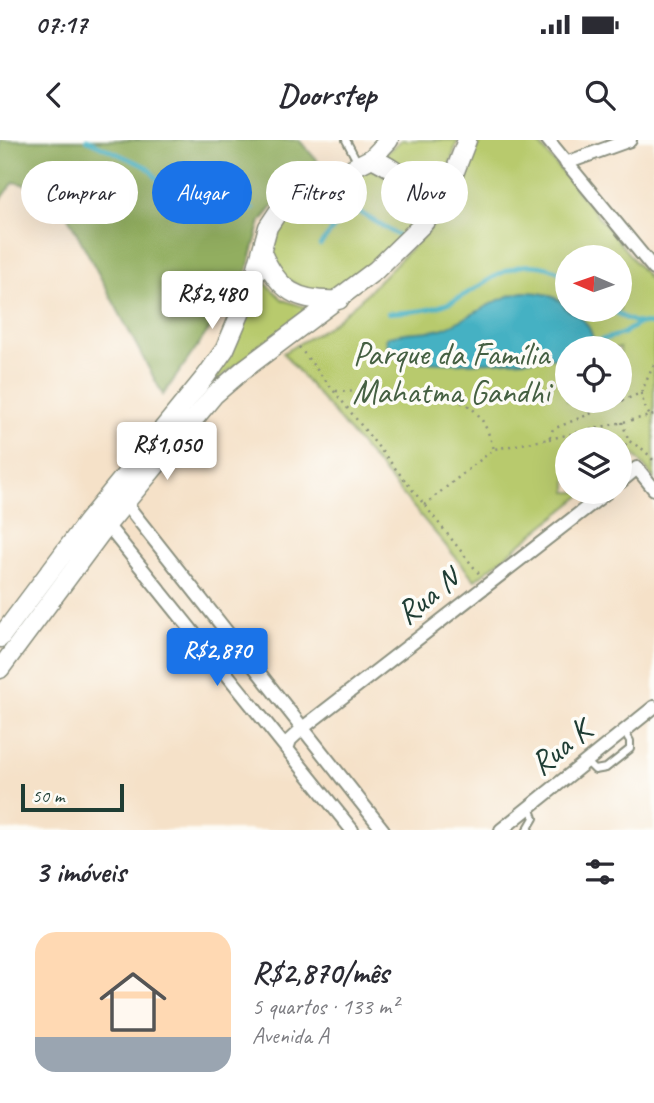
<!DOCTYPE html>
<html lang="pt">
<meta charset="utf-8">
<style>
:root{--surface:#fff;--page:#f2f2f3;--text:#2b2b33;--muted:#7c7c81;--accent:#1a73e8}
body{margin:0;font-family:Caveat,sans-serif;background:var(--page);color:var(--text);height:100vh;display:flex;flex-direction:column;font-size:26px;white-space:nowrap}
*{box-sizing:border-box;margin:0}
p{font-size:23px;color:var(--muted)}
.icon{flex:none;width:38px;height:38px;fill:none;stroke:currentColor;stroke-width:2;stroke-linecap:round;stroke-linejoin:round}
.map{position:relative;height:690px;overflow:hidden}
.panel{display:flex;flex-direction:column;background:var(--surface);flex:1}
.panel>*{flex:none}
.top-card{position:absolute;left:21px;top:21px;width:612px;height:63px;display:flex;gap:14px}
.needle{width:46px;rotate:272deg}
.tools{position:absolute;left:555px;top:105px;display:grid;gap:14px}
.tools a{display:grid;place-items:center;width:77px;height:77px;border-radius:50%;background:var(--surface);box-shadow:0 7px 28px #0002;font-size:35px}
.scale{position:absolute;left:21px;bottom:18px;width:103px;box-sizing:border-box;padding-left:7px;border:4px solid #1f3d34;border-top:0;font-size:19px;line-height:24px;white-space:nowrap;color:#1f3d34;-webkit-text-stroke:5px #fdfcf7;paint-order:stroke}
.price{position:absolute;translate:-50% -60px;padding:0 16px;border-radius:7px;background:#fff;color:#222;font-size:23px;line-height:46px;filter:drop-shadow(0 2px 4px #0008)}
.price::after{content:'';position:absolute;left:50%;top:42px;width:21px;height:16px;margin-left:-10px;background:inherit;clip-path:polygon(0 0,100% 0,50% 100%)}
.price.on{background:var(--accent);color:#fff}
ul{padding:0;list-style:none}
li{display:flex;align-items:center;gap:21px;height:175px;padding:0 35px}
li span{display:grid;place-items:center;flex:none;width:196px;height:140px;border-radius:21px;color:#555}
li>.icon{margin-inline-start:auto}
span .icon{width:84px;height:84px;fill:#fffc;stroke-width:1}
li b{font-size:30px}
h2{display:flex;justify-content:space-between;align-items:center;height:84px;padding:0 35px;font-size:30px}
.pill{padding:0 24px;border-radius:32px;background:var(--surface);box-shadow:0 7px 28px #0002;font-size:24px;line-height:63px}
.pill.on{background:var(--accent);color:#fff}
.status{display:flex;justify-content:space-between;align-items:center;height:49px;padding:0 35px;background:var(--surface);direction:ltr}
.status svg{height:19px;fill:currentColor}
header{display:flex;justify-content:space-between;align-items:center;height:91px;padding:0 35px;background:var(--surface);font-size:32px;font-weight:800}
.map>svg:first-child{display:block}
</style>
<div class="status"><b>07:17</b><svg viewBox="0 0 49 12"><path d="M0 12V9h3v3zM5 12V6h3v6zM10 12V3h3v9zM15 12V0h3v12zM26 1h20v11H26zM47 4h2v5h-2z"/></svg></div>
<header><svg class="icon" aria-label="back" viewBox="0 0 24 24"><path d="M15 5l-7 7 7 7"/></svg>Doorstep<svg class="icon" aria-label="search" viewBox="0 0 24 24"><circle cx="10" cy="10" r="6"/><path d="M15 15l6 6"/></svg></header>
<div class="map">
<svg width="654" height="690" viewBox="0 0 654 690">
<rect width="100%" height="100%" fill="#fdfcf7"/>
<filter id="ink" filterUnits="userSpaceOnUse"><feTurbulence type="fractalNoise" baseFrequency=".0143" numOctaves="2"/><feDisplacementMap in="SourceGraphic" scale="14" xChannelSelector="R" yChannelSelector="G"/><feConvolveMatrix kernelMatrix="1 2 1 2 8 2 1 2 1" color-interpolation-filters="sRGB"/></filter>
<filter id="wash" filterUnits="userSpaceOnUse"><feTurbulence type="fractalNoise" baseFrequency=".00686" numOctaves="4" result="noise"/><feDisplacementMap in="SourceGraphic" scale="28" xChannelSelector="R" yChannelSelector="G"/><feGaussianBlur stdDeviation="1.57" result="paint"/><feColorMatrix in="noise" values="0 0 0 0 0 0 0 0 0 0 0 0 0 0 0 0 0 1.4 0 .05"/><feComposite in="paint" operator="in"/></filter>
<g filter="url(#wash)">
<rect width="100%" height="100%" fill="#f5e1c8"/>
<!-- green -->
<path fill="#b8ca6d" stroke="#6c8450" stroke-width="2" fill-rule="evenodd" d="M401,0H458L441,51L426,71L382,17Z
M480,0H536L654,145V339L634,314L620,325V299H567V352H586L475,440L283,213L329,186L359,161L436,83L460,49ZM567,117H620V170H567ZM567,208H620V261H567Z
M371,29C397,38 409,56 414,82L360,138L337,152L314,154L280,135L271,112V96L290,68L365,30Z
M261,139L283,160L318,171L228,231L191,264Z"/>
<!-- forest -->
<path fill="#92ae60" stroke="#58764a" stroke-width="2" d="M0,0H299L327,32L280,58L261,81L245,138L163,255L55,52L14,42L0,61Z"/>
<!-- water -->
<path fill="#45b1c3" stroke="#32777c" stroke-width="2" d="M523,152C540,152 558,154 567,170C584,175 594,191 594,208H567V217H562C529,219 416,232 392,213C387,208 387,204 386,198C403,190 423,194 441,189C470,179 493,158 523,152Z"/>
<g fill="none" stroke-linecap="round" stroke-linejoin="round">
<!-- stream -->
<path stroke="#45b1c3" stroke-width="4.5" d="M87,0L147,27L187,72L253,69
M357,36L351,67L399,96
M320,105L351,67
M613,170C626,181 638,184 654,184
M388,173C411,172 432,171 453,161C494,141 518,108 567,136
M594,202L622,194L638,184"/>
</g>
</g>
<g filter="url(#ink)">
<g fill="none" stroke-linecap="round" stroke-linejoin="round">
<!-- lane casing -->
<g stroke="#8a8f7e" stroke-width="10">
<path id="lane" d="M346,0L358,23
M586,621L595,630L606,628L630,609V601L624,591
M527,690L534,678L530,667"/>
</g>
<!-- street casing -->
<g stroke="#8a8f7e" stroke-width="16">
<path id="street" d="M548,0L654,129
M566,23L630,0
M620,342L637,328L654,349
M126,364L383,690
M107,385L352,690
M287,609L290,600L304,587L607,352
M501,690L654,567"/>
</g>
<!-- secondary casing -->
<g stroke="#8a8f7e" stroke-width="21">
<path id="secondary" d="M372,18C406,35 417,45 423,84
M262,113C279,151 297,162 339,160
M0,498L87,382L206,236L225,209L252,146L268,87L284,63L372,18L389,0
M0,529L107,385L214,255L243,230L376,130L423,84L438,65L449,47L467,0"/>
</g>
<!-- path -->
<path stroke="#8a8f7e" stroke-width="2.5" stroke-dasharray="2 5" stroke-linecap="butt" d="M299,207L480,435
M336,251C368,253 445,250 470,267C484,277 489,295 494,309
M641,253L644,265L650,276
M622,282L629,301L644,310L654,321
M549,299L654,275
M620,310L629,301
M424,365L494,309L549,299L553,289L641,253L654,224"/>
<!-- lane -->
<use href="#lane" stroke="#fff" stroke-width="6"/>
<!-- street -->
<use href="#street" stroke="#fff" stroke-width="12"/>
<!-- secondary -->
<use href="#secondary" stroke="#fff" stroke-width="18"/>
</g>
</g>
<g text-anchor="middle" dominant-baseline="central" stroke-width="7" stroke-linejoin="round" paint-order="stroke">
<!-- park labels -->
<g font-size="33" fill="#456042" stroke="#fdfcf7">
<text x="451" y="214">Parque da Família<tspan x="451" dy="38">Mahatma Gandhi</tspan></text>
</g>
<!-- street labels -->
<g font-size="33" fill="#1f3d34" stroke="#fdfcf7">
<text transform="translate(427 456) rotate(-38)">Rua N</text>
<text transform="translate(560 607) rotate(-39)">Rua K</text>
</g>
</g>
</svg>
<div class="tools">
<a><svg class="needle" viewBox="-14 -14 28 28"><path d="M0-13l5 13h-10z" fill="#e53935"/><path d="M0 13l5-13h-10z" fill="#7c7c81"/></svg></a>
<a><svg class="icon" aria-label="locate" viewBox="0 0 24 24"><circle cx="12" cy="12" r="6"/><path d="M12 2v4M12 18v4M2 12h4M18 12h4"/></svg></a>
<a><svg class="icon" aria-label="layers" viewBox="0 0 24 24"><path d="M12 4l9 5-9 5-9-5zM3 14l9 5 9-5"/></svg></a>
</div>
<div class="scale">50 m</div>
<b class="price" style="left:212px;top:191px">R$2,480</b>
<b class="price" style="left:167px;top:342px">R$1,050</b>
<b class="price on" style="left:217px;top:548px">R$2,870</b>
<div class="top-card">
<a class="pill">Comprar</a>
<a class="pill on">Alugar</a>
<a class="pill">Filtros</a>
<a class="pill">Novo</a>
</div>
</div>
<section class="panel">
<h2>3 imóveis<svg class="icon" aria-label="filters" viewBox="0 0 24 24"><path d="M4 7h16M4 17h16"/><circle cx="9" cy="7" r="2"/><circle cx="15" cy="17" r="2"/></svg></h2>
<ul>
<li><span style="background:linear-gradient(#ffd9b3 75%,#9aa5b1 0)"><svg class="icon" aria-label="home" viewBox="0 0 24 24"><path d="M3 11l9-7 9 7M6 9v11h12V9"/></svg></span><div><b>R$2,870/mês</b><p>5 quartos · 133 m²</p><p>Avenida A</p></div></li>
</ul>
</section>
